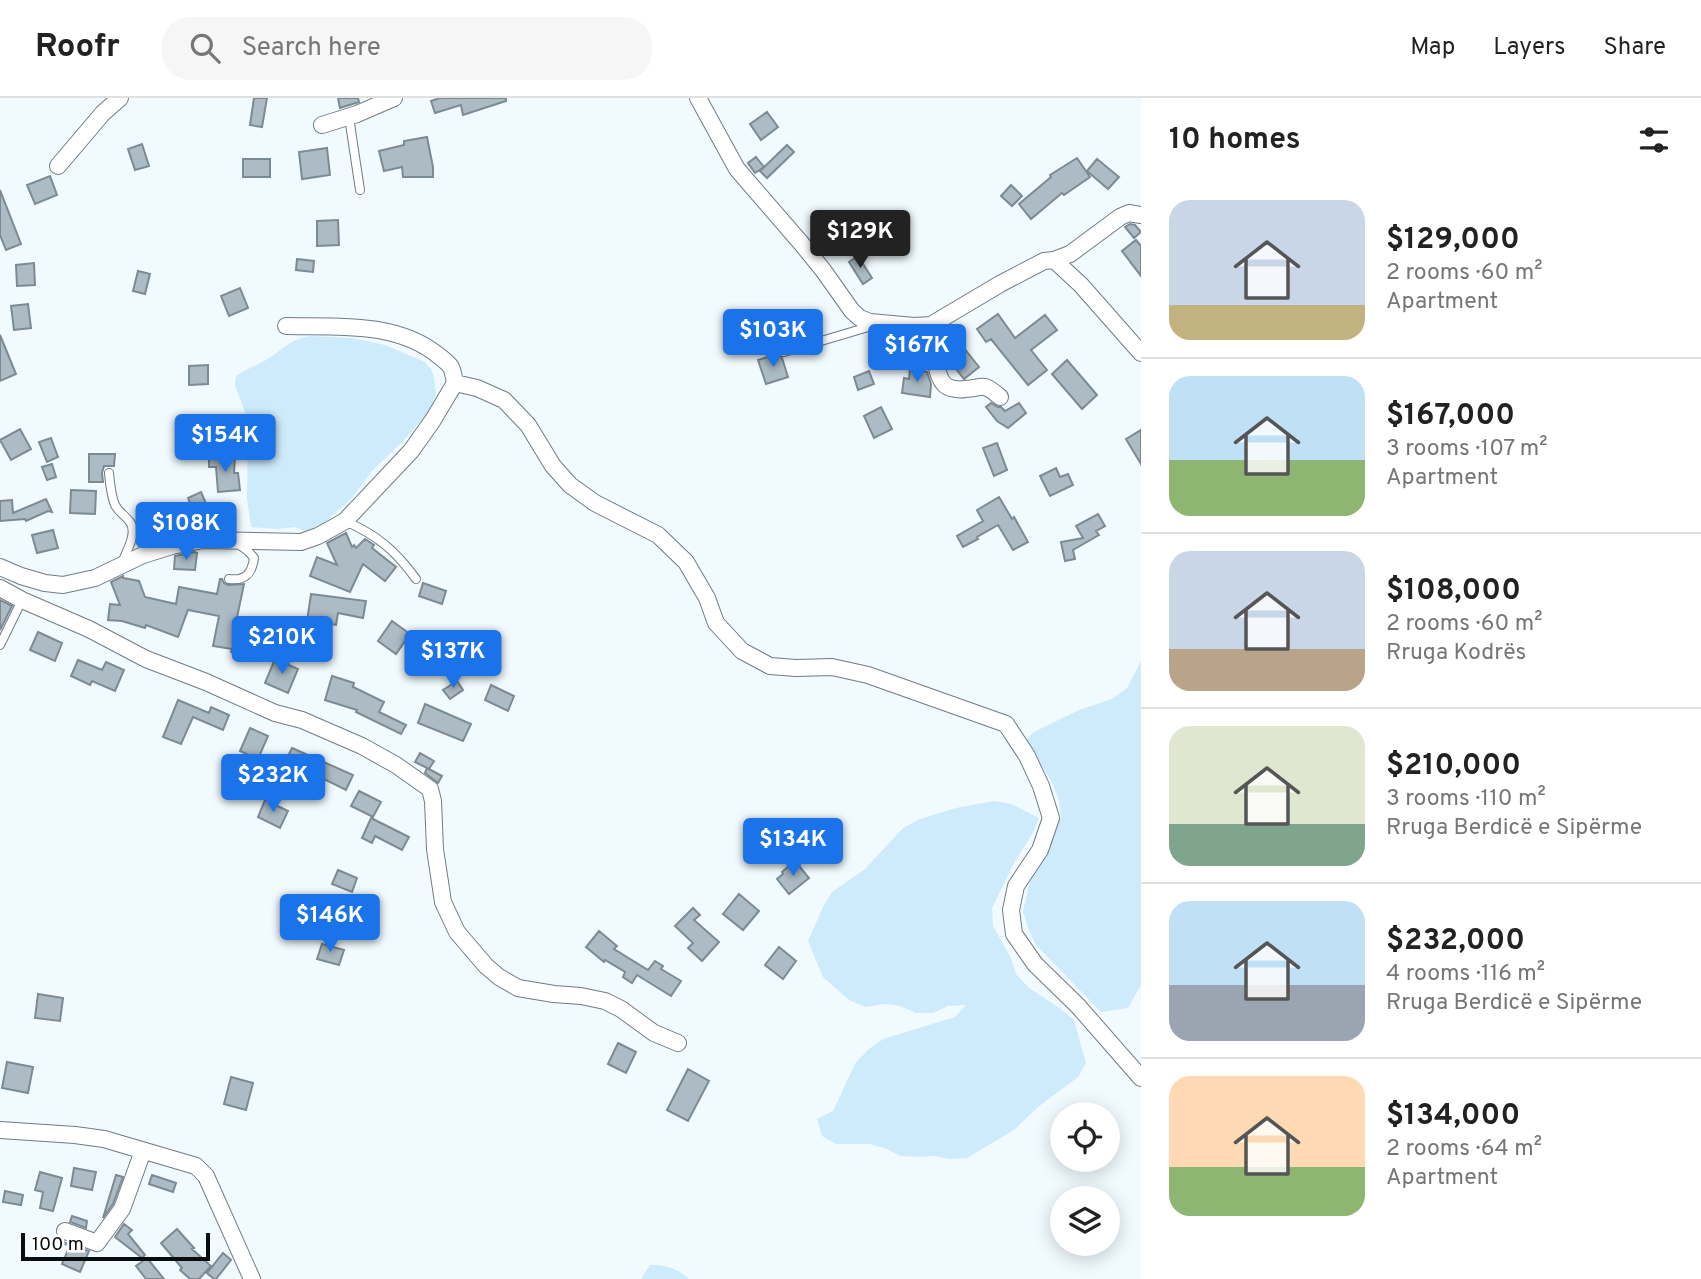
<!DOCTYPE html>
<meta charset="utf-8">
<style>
:root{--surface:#fff;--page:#f6f6f6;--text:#222;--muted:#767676;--line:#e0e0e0;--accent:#1a73e8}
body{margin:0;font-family:Overpass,sans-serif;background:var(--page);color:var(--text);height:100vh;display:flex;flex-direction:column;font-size:26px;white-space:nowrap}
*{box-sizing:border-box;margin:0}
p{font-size:23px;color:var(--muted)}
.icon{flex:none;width:38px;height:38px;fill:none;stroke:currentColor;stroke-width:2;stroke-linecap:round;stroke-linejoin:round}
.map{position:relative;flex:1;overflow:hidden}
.details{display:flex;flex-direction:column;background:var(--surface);width:560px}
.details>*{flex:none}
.controls{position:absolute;left:1050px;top:1004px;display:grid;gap:14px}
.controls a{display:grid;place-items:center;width:70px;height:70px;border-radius:50%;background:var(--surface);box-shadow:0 4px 18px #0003;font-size:35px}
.scale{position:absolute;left:21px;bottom:18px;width:189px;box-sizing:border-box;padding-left:7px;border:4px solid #080d10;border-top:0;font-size:19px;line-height:24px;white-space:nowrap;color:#080d10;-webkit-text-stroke:5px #fff;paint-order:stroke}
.price{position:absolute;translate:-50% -60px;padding:0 16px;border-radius:7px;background:var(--accent);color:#fff;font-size:23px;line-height:46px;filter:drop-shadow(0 2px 4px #0008)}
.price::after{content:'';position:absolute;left:50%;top:42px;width:21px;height:16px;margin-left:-10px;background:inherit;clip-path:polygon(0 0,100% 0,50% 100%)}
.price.active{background:#222;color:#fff}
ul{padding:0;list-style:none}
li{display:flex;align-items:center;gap:21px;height:175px;padding:0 28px}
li+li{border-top:2px solid var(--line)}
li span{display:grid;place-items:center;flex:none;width:196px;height:140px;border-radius:21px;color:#555}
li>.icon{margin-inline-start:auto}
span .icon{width:84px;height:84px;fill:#fffc;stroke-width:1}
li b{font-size:30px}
h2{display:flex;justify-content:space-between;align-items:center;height:84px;padding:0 28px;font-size:30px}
header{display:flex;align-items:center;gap:42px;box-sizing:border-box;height:98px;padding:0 35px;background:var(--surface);border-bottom:2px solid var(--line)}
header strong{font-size:33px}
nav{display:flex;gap:38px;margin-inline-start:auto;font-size:24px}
.search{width:490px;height:63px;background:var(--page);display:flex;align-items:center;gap:18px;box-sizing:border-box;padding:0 24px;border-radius:28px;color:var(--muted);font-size:26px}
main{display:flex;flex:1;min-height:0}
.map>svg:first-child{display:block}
</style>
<header>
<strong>Roofr</strong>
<div class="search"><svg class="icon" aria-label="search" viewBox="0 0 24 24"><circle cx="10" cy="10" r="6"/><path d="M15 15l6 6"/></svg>Search here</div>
<nav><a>Map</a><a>Layers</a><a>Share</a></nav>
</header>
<main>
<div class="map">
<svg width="1141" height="1181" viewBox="0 0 1141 1181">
<rect width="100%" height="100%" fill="#f0faff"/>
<!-- green -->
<path fill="#ceebfc" d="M311,238L352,240L385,247L425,264L431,271L434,279L436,297L428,315L404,342L372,373L351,401L324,425L307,434L295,429L277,431L251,429L247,400L248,323L235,287L236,278C245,272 256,268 266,262C283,252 289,241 311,238Z
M1141,563V887L1128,910L1101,914L1036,847L1028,830L1023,813L1031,780L1061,720L1059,703L1053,686L1026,642L1034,634L1079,612L1112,601L1127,590Z
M994,703L1011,706L1039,720L1033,735L1015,763L992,810L993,828L1011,860L1016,876L1029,890L1058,909L1074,922L1086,965L1078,979L1038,1009L1014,1032L967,1060L950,1061L934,1058L918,1059L900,1058L885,1050L870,1046H836L822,1038L817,1021L833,1013L856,964L869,951L883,941L955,919L966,907L948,908L933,915H916L900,908L884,906L865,909L849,902L823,879L808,843L823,809L832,794L865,771L903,730L920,721L956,710Z
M650,1167C665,1167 677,1170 689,1181H641Z"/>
<!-- building -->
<path fill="#adbcc4" stroke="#7c8a93" stroke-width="2" d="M254,0H267L262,29L250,27Z
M338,0H358L359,4L340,10Z
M440,0H506V3L463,17L461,7L435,15L431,3Z
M767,14L778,29L761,42L750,26Z
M427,39L433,69V79H403L402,69L384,73L379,53L404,47V43Z
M142,46L149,68L135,72L128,51Z
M787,47L794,54L767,80L760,73Z
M327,50L330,77L302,81L299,54Z
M756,59L764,69L755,75L748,65Z
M1077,60L1090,79L1064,97L1062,95L1031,121L1019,106L1051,79L1050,77Z
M243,61H270V79H243Z
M1097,61L1119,79L1108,91L1087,73Z
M50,78L57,97L35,106L27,87Z
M1011,87L1022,98L1012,108L1001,98Z
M0,92L21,146L6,152L0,137Z
M338,122L339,147L317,148V123Z
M1130,126L1135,127L1141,134L1134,140L1125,129Z
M1136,142L1141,148V178L1122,153Z
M858,158L872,180L863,186L849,164Z
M297,161L314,163L313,174L296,172Z
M34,165L35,187L17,188L16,167Z
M138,173L150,176L145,196L133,193Z
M240,190L248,210L229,218L221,198Z
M28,206L31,230L14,232L11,208Z
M998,216L1015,240L1045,217L1057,232L1031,252L1047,272L1028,287L991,241L986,244L977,231Z
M0,237L16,276L0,283Z
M896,240H911V253L896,252Z
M964,250L979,269L964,281L949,262Z
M778,256L782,260L788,279L766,286L758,262Z
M1067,262L1097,297L1082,311L1052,276Z
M208,267V286L189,287V268Z
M910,271L927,274L931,286L930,299L902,295L904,280L909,281Z
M869,273L874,286L858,292L854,279Z
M991,305L998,309H1001L1005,313L1019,305L1026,315L1008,330L997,323L986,309Z
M881,309L892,331L874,340L864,318Z
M20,331L31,351L11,362L0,342Z
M1141,332V366L1126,341Z
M51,340L58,359L47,364L39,344Z
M997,345L1007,372L994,378L983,350Z
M89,356H115L114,368H104L102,375L103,384H89Z
M209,359H235L234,375H238L240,392L218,394L216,369H209Z
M52,366L56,379L47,382L42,369Z
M1056,370L1060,379L1068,376L1073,387L1050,398L1040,378Z
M71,392L96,393L95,416L70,415Z
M201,394L208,410L195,416L188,400Z
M999,399L1012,421L1014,419L1028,444L1013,452L998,427L977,439L978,441L963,449L957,438L983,423L977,412Z
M46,401L52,414L48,413L26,423L25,421L0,423V403L12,402L13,415Z
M1098,416L1105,428L1096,433L1099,437L1073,452L1075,461L1065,463L1061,444L1083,440L1076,428Z
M53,432L58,450L37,455L32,437Z
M346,435L352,449L354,447L356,450L365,441L374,447L372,450L396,469L385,483L363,466L350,494L310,478L317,459L337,467L327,445Z
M194,454L197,455L195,472L174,471L175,458Z
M123,478V480L139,483L145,499L176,506L179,489L217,496L220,481H222L224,485L228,487L244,486L235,529L263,540L255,563L231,554L232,551L213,548L219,518L188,512L178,539L146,527L145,530L122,523L108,522L110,506L120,507L111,484Z
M423,485L446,493L442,506L419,498Z
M311,496L366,503L363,520L338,515L336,527L307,523Z
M0,502L12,508L0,532Z
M392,523L410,536L396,556L378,543Z
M38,534L62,545L55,563L30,552Z
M454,548L473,559L464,576L444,564Z
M275,561L298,571L288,595L265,585Z
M78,562L102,572L106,564L124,572L115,593L92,583L90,587L71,578Z
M332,578L354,585L353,589L384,604L379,614L406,627L401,636L356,614L357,612L325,602Z
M457,583L463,592L450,601L443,592Z
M491,587L514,598L508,613L485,602Z
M178,602L209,615L211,609L229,617L223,632L193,619L181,646L163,639Z
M425,606L471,626L463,643L418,625Z
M250,630L268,638L258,661L240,653Z
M292,650L353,677L346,692L322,680L314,696L304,691L309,680L283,668Z
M420,655L434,663L429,671L415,664Z
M427,670L442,678L438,685L425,675Z
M359,693L381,704L373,719L351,708Z
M265,702L288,713L280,730L258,719Z
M371,720L409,739L402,752L375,738L372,745L362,740Z
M795,763L809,780L789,796L777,781L783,776L782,774Z
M338,772L357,780L352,794L332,786Z
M739,796L759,813L743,832L723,816Z
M693,810L700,817L694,822L719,844L702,863L688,850L693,845L675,828Z
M599,833L617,848L614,851L648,872L655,863L663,868L661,871L681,883L671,898L637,877L632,885L623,879L625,874L605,862L604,864L586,849Z
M322,846L344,852L339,867L317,861Z
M779,849L796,863L783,881L765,867Z
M38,896L63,900L60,923L35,920Z
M618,945L636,954L626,975L608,966Z
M7,964L33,969L28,995L2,990Z
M688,971L709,983L688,1023L667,1012Z
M231,979L253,985L246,1012L224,1006Z
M74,1070L96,1074L92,1092L71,1088Z
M40,1074L62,1080L53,1113L40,1110L43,1094L35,1092Z
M116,1077L123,1079L113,1106L103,1120Z
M152,1077L176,1085L173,1094L149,1086Z
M5,1093L23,1097L21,1107L3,1104Z
M72,1118L87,1123L86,1130L70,1124Z
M124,1126L132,1132L128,1136L145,1157L142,1160L115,1139Z
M177,1131L194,1150L192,1151L211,1168L199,1181H190L180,1172L182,1170L161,1145Z
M63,1144L89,1153L80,1174L62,1166L70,1147L63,1146Z
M223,1155L231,1162L216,1181H214L207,1175Z
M147,1160L164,1181H146L136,1168Z"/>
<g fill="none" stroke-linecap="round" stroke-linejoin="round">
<!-- service casing -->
<g stroke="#6e7c84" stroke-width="10">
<path id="service" d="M349,19L360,92
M784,254L875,227
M109,375C110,385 111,398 115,407C119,415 125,417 130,424C138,435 126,454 122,465
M345,423C377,437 396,453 416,481
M229,481C246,483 252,475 254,460L248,453L238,446
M0,547L22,502"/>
</g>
<!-- minor casing -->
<g stroke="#6e7c84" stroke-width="18">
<path id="minor" d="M698,0L737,71L801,145L823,172L852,213L860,220L870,224L914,228L931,227L1000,186L1044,163L1054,162L1081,187L1141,255
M322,27L357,16L394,0
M58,68L103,15L120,0
M1054,162L1070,156L1120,119L1129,115L1141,117
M931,227C933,241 934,276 944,286C948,291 959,292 965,291C985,290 981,283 1000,299
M455,285L477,290L504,302L528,327L553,368L570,387L595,405L658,437L686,464L707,500L716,525L742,553L770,568L796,570L832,569L868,577L1006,626L1027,658L1041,688L1051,720L1040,752L1016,788L1011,812L1014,836L1035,866L1078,908L1141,980
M0,469L21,478L45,485L63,487L95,480L143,457L172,448L203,442L301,444L318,438L345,423L411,353L433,322L455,285C454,280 453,273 451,269C448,265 443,261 439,258C397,223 337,229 286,228
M0,490L22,502L89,531L146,561L206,584L275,615L302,622L362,648L396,667L430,691L433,703L435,751L443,804L457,834L486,868L499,879L518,890L554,896L581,898L605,903L621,911L654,935L678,945
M0,1032L75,1037L104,1041L196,1068L206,1078L252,1181
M65,1133L97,1145L122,1111L143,1053"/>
</g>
<!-- service -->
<use href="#service" stroke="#fff" stroke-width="8"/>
<!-- minor -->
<use href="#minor" stroke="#fff" stroke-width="16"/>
</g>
</svg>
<div class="controls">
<a><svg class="icon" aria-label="locate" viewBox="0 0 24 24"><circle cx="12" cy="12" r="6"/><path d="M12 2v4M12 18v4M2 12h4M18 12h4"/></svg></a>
<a><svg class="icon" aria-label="layers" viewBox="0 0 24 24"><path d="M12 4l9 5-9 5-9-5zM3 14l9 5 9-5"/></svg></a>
</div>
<div class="scale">100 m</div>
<b class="price active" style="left:860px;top:172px">$129K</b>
<b class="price" style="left:773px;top:271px">$103K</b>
<b class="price" style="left:917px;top:286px">$167K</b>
<b class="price" style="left:225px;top:376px">$154K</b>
<b class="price" style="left:186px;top:464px">$108K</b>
<b class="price" style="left:282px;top:578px">$210K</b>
<b class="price" style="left:453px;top:592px">$137K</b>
<b class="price" style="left:273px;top:716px">$232K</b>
<b class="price" style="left:793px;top:780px">$134K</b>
<b class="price" style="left:330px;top:856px">$146K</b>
</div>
<section class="details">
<h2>10 homes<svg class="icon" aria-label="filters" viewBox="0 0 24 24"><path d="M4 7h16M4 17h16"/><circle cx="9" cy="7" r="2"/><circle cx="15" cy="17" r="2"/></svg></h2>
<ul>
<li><span style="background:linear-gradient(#c9d6e8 75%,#c2b280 0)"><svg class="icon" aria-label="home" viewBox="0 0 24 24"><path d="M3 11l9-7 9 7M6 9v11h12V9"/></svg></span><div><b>$129,000</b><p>2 rooms · 60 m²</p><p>Apartment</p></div></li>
<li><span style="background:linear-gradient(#bfe0f5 60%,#8fb573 0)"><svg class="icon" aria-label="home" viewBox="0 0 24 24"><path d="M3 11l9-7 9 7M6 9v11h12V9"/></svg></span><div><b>$167,000</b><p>3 rooms · 107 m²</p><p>Apartment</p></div></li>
<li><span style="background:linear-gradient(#c9d6e8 70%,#b9a48a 0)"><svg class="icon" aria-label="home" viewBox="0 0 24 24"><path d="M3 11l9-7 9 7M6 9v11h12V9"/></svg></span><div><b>$108,000</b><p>2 rooms · 60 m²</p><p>Rruga Kodrës</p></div></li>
<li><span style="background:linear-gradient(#dfe7d0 70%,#7fa58c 0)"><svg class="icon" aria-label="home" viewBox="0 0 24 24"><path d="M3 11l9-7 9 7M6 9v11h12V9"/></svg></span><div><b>$210,000</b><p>3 rooms · 110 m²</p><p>Rruga Berdicë e Sipërme</p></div></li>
<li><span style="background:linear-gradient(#bfe0f5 60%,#9aa5b1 0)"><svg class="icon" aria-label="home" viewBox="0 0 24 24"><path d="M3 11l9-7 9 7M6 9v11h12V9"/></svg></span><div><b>$232,000</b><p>4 rooms · 116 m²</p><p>Rruga Berdicë e Sipërme</p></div></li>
<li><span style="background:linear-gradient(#ffd9b3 65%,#8fb573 0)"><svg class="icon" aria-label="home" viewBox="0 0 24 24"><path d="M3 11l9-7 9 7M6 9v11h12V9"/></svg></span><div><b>$134,000</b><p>2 rooms · 64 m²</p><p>Apartment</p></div></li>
</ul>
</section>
</main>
